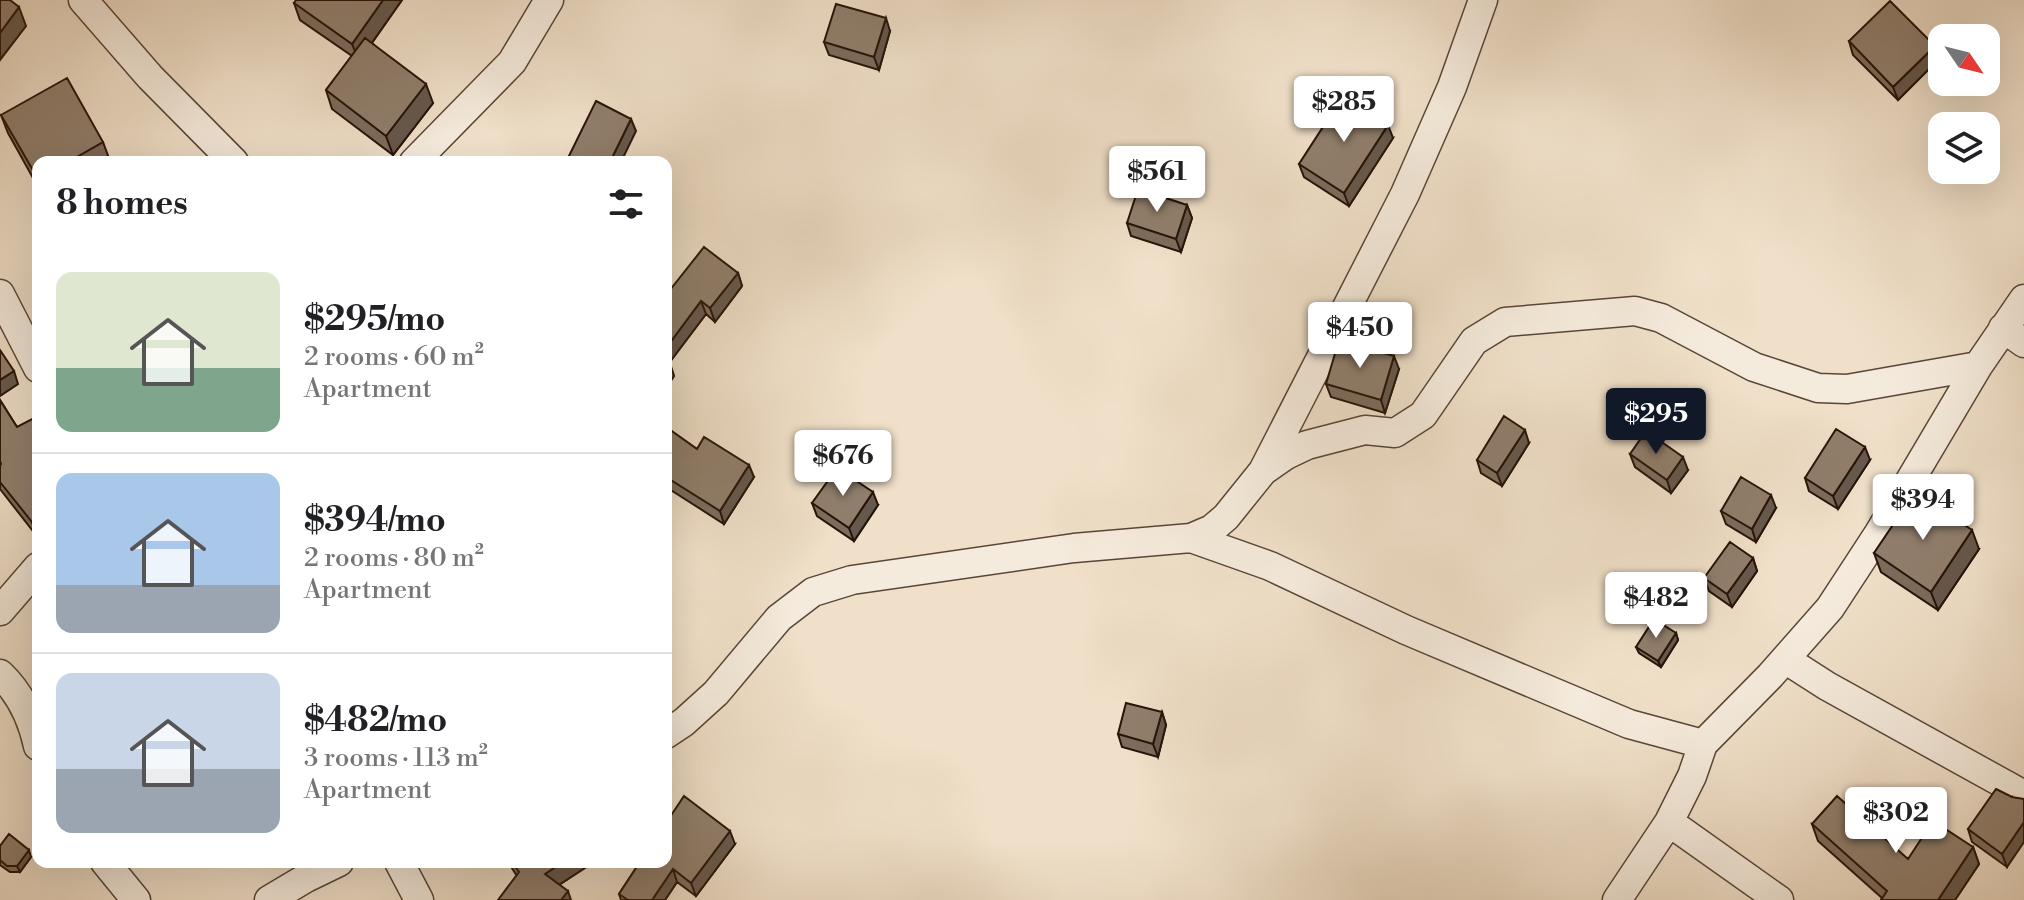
<!DOCTYPE html>
<meta charset="utf-8">
<style>
:root{--surface:#fff;--page:#f2f2f2;--text:#202124;--muted:#757577;--line:#e0e0e0;--accent:#111827}
body{margin:0;font-family:"Libre Bodoni",serif;background:var(--page);color:var(--text);height:100vh;display:flex;flex-direction:column;font-size:30px;white-space:nowrap}
*{box-sizing:border-box;margin:0}
p{font-size:26px;color:var(--muted)}
.icon{flex:none;width:44px;height:44px;fill:none;stroke:currentColor;stroke-width:2;stroke-linecap:round;stroke-linejoin:round}
.map{position:relative;flex:1;overflow:hidden}
.sheet{position:absolute;left:32px;top:156px;width:640px;height:712px;display:flex;flex-direction:column;background:var(--surface);border-radius:16px;box-shadow:0 8px 32px #0002}
.sheet>*{flex:none}
.needle{width:52px;rotate:125deg}
.controls{position:absolute;left:1928px;top:24px;display:grid;gap:16px}
.controls a{display:grid;place-items:center;width:72px;height:72px;border-radius:16px;background:var(--surface);box-shadow:0 8px 32px #0002;font-size:40px}
.price{position:absolute;translate:-50% -68px;padding:0 18px;border-radius:8px;background:#fff;color:#222;font-size:26px;line-height:52px;filter:drop-shadow(0 2px 4px #0008)}
.price::after{content:'';position:absolute;left:50%;top:48px;width:24px;height:18px;margin-left:-12px;background:inherit;clip-path:polygon(0 0,100% 0,50% 100%)}
.price.active{background:var(--accent);color:#fff}
ul{padding:0;list-style:none}
li{display:flex;align-items:center;gap:24px;height:200px;padding:0 24px}
li+li{border-top:2px solid var(--line)}
li span{display:grid;place-items:center;flex:none;width:224px;height:160px;border-radius:16px;color:#555}
li>.icon{margin-inline-start:auto}
span .icon{width:96px;height:96px;fill:#fffc;stroke-width:1}
li b{font-size:34px}
h2{display:flex;justify-content:space-between;align-items:center;height:96px;padding:0 24px;font-size:34px}
.map>svg:first-child{display:block}
</style>
<div class="map">
<svg width="2024" height="900" viewBox="0 0 2024 900">
<rect width="100%" height="100%" fill="#f0e0c9"/>
<filter id="stains"><feTurbulence type="fractalNoise" baseFrequency=".0025" numOctaves="4"/><feColorMatrix values="0 0 0 0 .2 0 0 0 0 .09 0 0 0 0 .02 0 0 0 .5 -.17"/></filter>
<radialGradient id="worn" r=".72"><stop offset=".6" stop-color="#630" stop-opacity="0"/><stop offset="1" stop-color="#630" stop-opacity=".3"/></radialGradient>
<g fill="none" stroke-linecap="round" stroke-linejoin="round">
<!-- minor casing -->
<g stroke="#594638" stroke-width="31">
<path id="minor" d="M83,0L150,77L234,162
M414,162L512,62L549,0
M0,294L38,368
M2003,328L2024,343
M1263,471L1286,455L1307,445L1365,430L1395,433L1423,415L1474,341L1505,322L1635,311L1661,318L1754,367L1818,388L1847,389L1978,366
M1191,538L1212,529L1226,517L1263,471L1405,194L1452,87L1483,0
M0,611L38,567
M1785,659L1827,686L2024,795
M0,674C21,694 32,718 38,746
M666,734L684,722L716,693L779,618L813,592L852,580L1074,548L1191,538L1270,566L1406,630L1629,724L1703,744
M1669,822L1779,900
M105,862L136,900
M399,862L419,900
M269,900L306,878L339,862
M1617,900L1669,822L1692,776L1703,744L1770,676L1830,608L1879,533L1978,366L2024,299"/>
</g>
<!-- minor -->
<use href="#minor" stroke="#f5ebdc" stroke-width="28"/>
</g>
<!-- wall -->
<path fill="#7c6c5d" stroke="#271308" stroke-width="2" d="M402,0L372,43L433,103L393,155L332,109L326,90L352,56L300,20L294,3Z
M890,31L879,70L829,55L824,42Z
M1849,41L1935,46L1939,59L1898,100L1853,55Z
M1,115L103,142L110,161L108,162H38V187L8,133Z
M1393,138L1349,206L1304,177L1299,164Z
M1187,205L1192,218L1181,252L1131,236L1127,223Z
M738,273L742,286L715,322L706,314L669,363L674,376L666,388V295Z
M1399,369L1385,413L1331,397L1326,384Z
M0,400L17,427L38,421V534L36,535L0,489Z
M666,427L697,449L754,477L724,524L666,487Z
M1529,443L1502,486L1481,473L1477,460Z
M1630,454L1688,470L1671,493L1635,467Z
M1870,460L1838,509L1809,491L1805,478Z
M812,503L878,505L854,541L817,516Z
M1776,508L1756,542L1726,524L1721,511Z
M1979,549L1938,610L1881,572L1874,553Z
M1753,558L1757,571L1732,607L1709,591L1704,578Z
M1676,633L1678,640L1661,667L1639,653L1636,647Z
M1162,712L1166,725L1158,757L1122,747L1118,734Z
M2012,797L2007,867L1972,842L1968,829Z
M1812,824L1908,859L1973,847L1979,864L1955,900H1881L1882,898L1818,841Z
M735,844L696,896L677,882L665,900H621L619,894L640,862Z
M0,846L31,857L20,872H10L0,865Z
M508,862H594L559,885L517,876Z"/>
<!-- shaded-wall -->
<path fill="#65584c" stroke="#271308" stroke-width="2" d="M383,0H402L359,61L352,44Z
M19,7L26,26L0,60V33Z
M886,18L890,31L879,70L874,57Z
M1935,46L1939,59L1898,100L1893,87Z
M426,84L433,103L393,155L386,136Z
M631,119L636,131L621,162H610Z
M1388,125L1393,138L1349,206L1344,193Z
M1187,205L1192,218L1181,252L1176,239Z
M738,273L742,286L715,322L710,308Z
M701,301L706,314L666,367V348Z
M1394,356L1399,369L1385,413L1381,400Z
M670,363L674,376L666,388V368Z
M14,371L18,384L0,396V380Z
M1525,430L1529,443L1502,486L1497,473Z
M1865,447L1870,460L1838,509L1833,496Z
M1683,457L1688,470L1671,493L1667,480Z
M749,465L754,477L724,524L720,511Z
M873,492L878,505L854,541L849,528Z
M1771,495L1776,508L1756,542L1752,529Z
M38,517V534L36,535L32,522Z
M1972,530L1979,549L1938,610L1931,592Z
M1753,558L1757,571L1732,607L1727,594Z
M1676,633L1678,640L1661,667L1658,661Z
M1162,712L1166,725L1158,757L1153,744Z
M2024,822V842L2007,867L2002,854Z
M730,831L735,844L696,896L691,883Z
M1973,847L1979,864L1955,900H1938Z
M29,850L31,857L20,872L17,866Z
M563,862H594L551,890L545,874Z
M673,869L677,882L665,900H652Z
M568,891L571,900H561Z"/>
<!-- building -->
<path fill="#907e6c" stroke="#271308" stroke-width="2" d="M0,0H10L19,7L0,33Z
M296,0H383L352,44L294,3Z
M1890,1L1935,46L1893,87L1849,41Z
M836,4L886,18L874,57L824,42Z
M365,38L426,84L386,136L326,90Z
M67,78L103,142L68,162H38V179L1,115Z
M1343,96L1388,125L1344,193L1299,164Z
M596,101L631,119L610,162H566Z
M1138,189L1187,205L1176,239L1127,223Z
M704,247L738,273L710,308L701,301L666,348V295Z
M1339,340L1394,356L1381,400L1326,384Z
M0,350L14,371L0,380Z
M0,400L17,427L36,417L38,421V445H37L38,447V517L32,522L0,482V466L1,464L0,461Z
M1504,416L1525,430L1497,473L1477,460Z
M666,427L697,449L704,437L749,465L720,511L666,477Z
M1836,429L1865,447L1833,496L1805,478Z
M1646,431L1683,457L1667,480L1630,454Z
M837,468L873,492L849,528L812,503Z
M1741,477L1771,495L1752,529L1721,511Z
M1915,492L1972,530L1931,592L1874,553Z
M1730,542L1753,558L1727,594L1704,578Z
M1654,619L1676,633L1658,661L1636,647Z
M1126,703L1162,712L1153,744L1118,734Z
M1996,789L2012,797L2024,799V822L2002,854L1968,829Z
M684,796L730,831L691,883L673,869L652,900H628L619,894L640,862H666V823Z
M1837,796L1908,859L1933,821L1973,847L1938,900H1881L1887,891L1812,824Z
M9,834L29,850L17,866H7L0,860V846Z
M512,862H563L545,874L568,891L561,900H498L519,872Z"/>
<rect width="100%" height="100%" filter="url(#stains)"/>
<rect width="100%" height="100%" fill="url(#worn)"/>
</svg>
<div class="controls">
<a><svg class="needle" viewBox="-14 -14 28 28"><path d="M0-13l5 13h-10z" fill="#e53935"/><path d="M0 13l5-13h-10z" fill="#757577"/></svg></a>
<a><svg class="icon" aria-label="layers" viewBox="0 0 24 24"><path d="M12 4l9 5-9 5-9-5zM3 14l9 5 9-5"/></svg></a>
</div>
<b class="price" style="left:1344px;top:144px">$285</b>
<b class="price" style="left:1157px;top:214px">$561</b>
<b class="price" style="left:1360px;top:370px">$450</b>
<b class="price active" style="left:1656px;top:456px">$295</b>
<b class="price" style="left:843px;top:498px">$676</b>
<b class="price" style="left:1923px;top:542px">$394</b>
<b class="price" style="left:1656px;top:640px">$482</b>
<b class="price" style="left:1896px;top:855px">$302</b>
<section class="sheet">
<h2>8 homes<svg class="icon" aria-label="filters" viewBox="0 0 24 24"><path d="M4 7h16M4 17h16"/><circle cx="9" cy="7" r="2"/><circle cx="15" cy="17" r="2"/></svg></h2>
<ul>
<li><span style="background:linear-gradient(#dfe7d0 60%,#7fa58c 0)"><svg class="icon" aria-label="home" viewBox="0 0 24 24"><path d="M3 11l9-7 9 7M6 9v11h12V9"/></svg></span><div><b>$295/mo</b><p>2 rooms · 60 m²</p><p>Apartment</p></div></li>
<li><span style="background:linear-gradient(#a9c7e8 70%,#9aa5b1 0)"><svg class="icon" aria-label="home" viewBox="0 0 24 24"><path d="M3 11l9-7 9 7M6 9v11h12V9"/></svg></span><div><b>$394/mo</b><p>2 rooms · 80 m²</p><p>Apartment</p></div></li>
<li><span style="background:linear-gradient(#c9d6e8 60%,#9aa5b1 0)"><svg class="icon" aria-label="home" viewBox="0 0 24 24"><path d="M3 11l9-7 9 7M6 9v11h12V9"/></svg></span><div><b>$482/mo</b><p>3 rooms · 113 m²</p><p>Apartment</p></div></li>
</ul>
</section>
</div>
